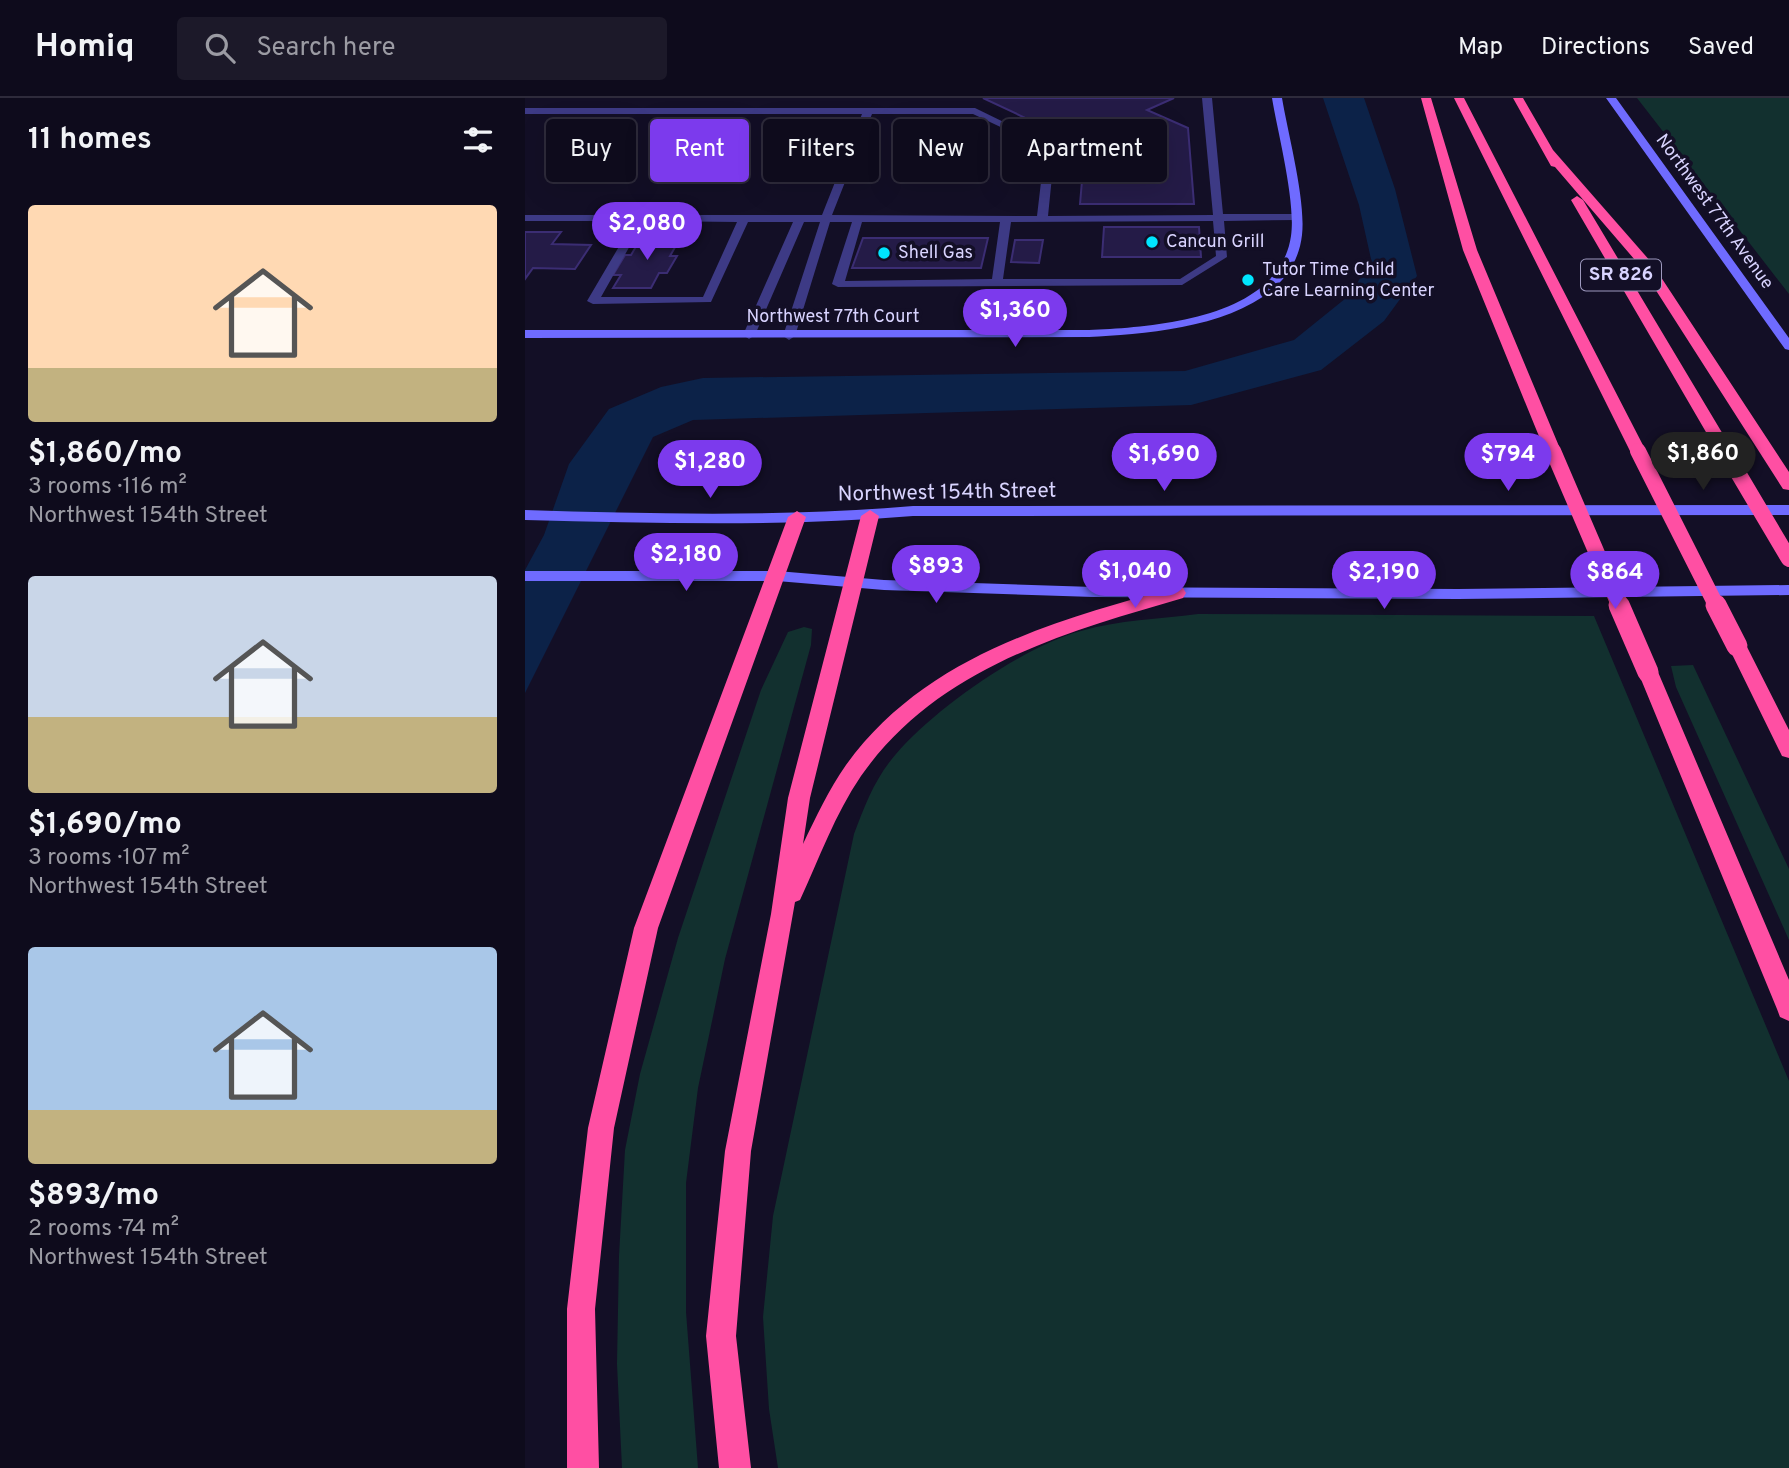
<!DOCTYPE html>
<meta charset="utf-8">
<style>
:root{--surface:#0e0b1c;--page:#1c1929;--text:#f1f3f6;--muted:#9b9ba3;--line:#2e2b3b;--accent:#7c3aed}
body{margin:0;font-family:Overpass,sans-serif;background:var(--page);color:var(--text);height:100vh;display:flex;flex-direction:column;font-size:26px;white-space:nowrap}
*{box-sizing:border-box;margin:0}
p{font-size:23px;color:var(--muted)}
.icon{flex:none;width:38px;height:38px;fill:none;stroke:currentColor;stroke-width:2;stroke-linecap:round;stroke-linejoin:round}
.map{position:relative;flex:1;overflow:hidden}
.sheet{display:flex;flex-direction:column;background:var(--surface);width:525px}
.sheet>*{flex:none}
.guide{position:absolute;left:21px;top:21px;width:665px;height:63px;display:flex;gap:14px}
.price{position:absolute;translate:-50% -60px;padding:0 16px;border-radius:24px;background:var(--accent);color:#fff;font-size:23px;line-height:46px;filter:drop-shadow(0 2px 4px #0008)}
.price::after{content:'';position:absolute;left:50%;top:42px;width:21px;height:16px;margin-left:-10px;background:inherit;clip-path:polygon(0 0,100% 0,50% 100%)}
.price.active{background:#222;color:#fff}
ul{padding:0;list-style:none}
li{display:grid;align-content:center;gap:14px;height:371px;padding:0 28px}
li span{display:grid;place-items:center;height:217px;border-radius:7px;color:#555}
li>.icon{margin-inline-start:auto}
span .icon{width:126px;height:126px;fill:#fffc;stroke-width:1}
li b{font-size:30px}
h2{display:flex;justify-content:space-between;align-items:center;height:84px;padding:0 28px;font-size:30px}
.tag{padding:0 24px;border-radius:7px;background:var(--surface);box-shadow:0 7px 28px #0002,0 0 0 2px var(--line);font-size:24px;line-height:63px}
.tag.active{background:var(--accent);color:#fff}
header{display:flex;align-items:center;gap:42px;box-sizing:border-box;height:98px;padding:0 35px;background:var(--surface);border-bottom:2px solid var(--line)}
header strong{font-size:33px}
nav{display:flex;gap:38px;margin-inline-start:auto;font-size:24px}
.search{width:490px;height:63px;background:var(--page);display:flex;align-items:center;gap:18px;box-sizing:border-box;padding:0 24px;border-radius:7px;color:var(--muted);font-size:26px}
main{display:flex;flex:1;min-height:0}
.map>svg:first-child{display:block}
</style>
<header>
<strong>Homiq</strong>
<div class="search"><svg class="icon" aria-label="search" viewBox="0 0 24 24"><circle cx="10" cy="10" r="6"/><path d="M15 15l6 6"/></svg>Search here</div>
<nav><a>Map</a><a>Directions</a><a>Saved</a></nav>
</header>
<main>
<section class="sheet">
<h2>11 homes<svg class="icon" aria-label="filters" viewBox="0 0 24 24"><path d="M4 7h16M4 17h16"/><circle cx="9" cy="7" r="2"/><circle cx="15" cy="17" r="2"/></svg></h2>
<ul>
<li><span style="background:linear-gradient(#ffd9b3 75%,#c2b280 0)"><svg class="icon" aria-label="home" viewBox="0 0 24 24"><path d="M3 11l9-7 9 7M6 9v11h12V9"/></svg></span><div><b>$1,860/mo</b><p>3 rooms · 116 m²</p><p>Northwest 154th Street</p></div></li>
<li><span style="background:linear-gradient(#c9d6e8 65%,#c2b280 0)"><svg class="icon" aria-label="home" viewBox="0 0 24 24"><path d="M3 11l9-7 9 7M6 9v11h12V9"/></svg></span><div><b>$1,690/mo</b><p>3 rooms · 107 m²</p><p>Northwest 154th Street</p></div></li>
<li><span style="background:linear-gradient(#a9c7e8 75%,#c2b280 0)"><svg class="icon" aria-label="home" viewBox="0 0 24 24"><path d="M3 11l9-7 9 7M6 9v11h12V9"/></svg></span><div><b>$893/mo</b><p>2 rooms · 74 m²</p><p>Northwest 154th Street</p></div></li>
</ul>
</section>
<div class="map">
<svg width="1264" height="1370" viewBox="0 0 1264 1370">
<rect width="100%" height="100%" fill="#130f26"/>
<!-- green -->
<path fill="#12302f" d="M1112,0H1264V196Z
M673,516L1069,518L1264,983V1370H253L244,1311L238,1219L248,1118L329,736C340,707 350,680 371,656C409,611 499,548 556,533C593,522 635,521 673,516Z
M279,529L287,531L286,547L200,861L173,990L161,1085V1214L173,1370H97L92,1266L94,1158L100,1052L115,976L153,840L236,592L263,534Z
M1168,567L1264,771V842L1151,589L1146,568Z"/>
<!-- water -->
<path fill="#0c2248" d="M798,0H839L870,91L892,178L859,223L796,272L666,307L168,322L128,339L0,595V472L19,437L44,366L84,311L136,289L178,280L660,273L769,242L826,196L846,161L834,107Z"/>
<!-- building -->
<path fill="#241b47" stroke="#3b2d73" stroke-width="2" d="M458,0H649L622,12L663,30L669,106H555L560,48Z
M579,129H674L676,159H577Z
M0,134H36L27,146L66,147L50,171L8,170L0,181Z
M118,137H157L145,158H152L142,175H134L126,190H88L96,177H88L100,157H106Z
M338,140H463L456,170H327Z
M490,142H518L514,165L486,164Z"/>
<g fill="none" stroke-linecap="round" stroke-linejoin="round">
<!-- lane -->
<path fill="#3d3a85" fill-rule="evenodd" d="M677,0H687L698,116H772L777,119L772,122L699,123L702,159L657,187L313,189L307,186L327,124H305L270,238L264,242L258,238L295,124H279L230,237L224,241L218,237L268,124H223L186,204L68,206L62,203L109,123H0V117H297L337,16H0V10H450L530,49L523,118L688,117ZM347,16H448L520,50L512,118L307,117ZM119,123L212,124L178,199H76ZM688,123L691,158L655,181H478L486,124ZM337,124H475L467,181L320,183Z"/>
<!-- secondary -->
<path fill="#6f6bff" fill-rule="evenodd" d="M747,0H757C763,36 781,102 777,137C767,226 632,236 564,239L0,240V232H564C629,229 754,221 766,138C771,104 753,36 747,0Z
M1081,0H1091L1264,240V252L1260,251Z
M1264,407V417L388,418C259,429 130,425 0,422V412C130,416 259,419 388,408Z
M0,473H252L359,482L569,489L933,491L1264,487V497L933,501L569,499L359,492L252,483H0Z"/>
<!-- highway -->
<path fill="#ff4fa3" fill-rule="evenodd" d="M896,0H906L952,152L1036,353L1034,357H1022L1020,353L938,152Z
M929,0H939L1121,353L1119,357H1107L1105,353Z
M988,0H998L1028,52L1126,164L1264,374V392L1258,391L1116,169L1030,69L1026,68Z
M1052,98L1058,102L1208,353L1206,357H1194L1192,353L1046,102Z
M345,412L354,418L285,700L278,746C291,719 304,691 321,667C400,558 529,523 652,489L658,490L661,495L658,500C538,535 412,570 336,678C310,716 294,761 275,802L270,804L226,1053L211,1238L226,1370H194L181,1238L200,1053L246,816L263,700L336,418Z
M272,413L281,419L133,830L89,1030L70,1211L74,1370H42V1211L63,1030L109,830L263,419Z
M1212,541L1219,543L1264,632V660L1257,658L1203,548L1205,543Z
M1123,567L1130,569L1133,574L1264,882V923L1255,919L1252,911L1113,574L1116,569Z"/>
<!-- highway-bridge-far1 -->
<path stroke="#ff4fa3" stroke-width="16" d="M1028,353L1095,509
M1113,353L1192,509
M1200,353L1264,461"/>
<!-- highway-bridge -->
<path stroke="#ff4fa3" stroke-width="21" d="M1094,507L1123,574
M1191,507L1212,548"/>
</g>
<!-- markers -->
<g fill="#00e5ff" stroke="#130f26" stroke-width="2.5">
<circle cx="627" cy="144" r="7"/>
<circle cx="359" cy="155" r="7"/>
<circle cx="723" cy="182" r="7"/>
</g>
<g text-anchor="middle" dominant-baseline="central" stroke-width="7" stroke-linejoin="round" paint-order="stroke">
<!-- far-street labels -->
<g font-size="18" fill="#d9d4ff" stroke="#130f26">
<text transform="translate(1189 114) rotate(54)">Northwest 77th Avenue</text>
<text x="308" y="219">Northwest 77th Court</text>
</g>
<!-- far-poi labels -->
<g font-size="18" fill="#d9d4ff" stroke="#130f26" text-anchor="start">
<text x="641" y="144">Cancun Grill</text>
<text x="373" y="155">Shell Gas</text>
<text x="737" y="172">Tutor Time Child<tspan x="737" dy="21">Care Learning Center</tspan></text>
</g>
<!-- shield labels -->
<rect fill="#130f26" stroke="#9e99be" stroke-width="2" x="1056" y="161.5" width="80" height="31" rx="5"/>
<g font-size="19" font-weight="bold" fill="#d9d4ff">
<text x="1096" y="177">SR 826</text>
</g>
<!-- street labels -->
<g font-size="21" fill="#d9d4ff" stroke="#130f26">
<text transform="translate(422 395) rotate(-1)">Northwest 154th Street</text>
</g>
</g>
</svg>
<b class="price" style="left:122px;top:164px">$2,080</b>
<b class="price" style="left:490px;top:251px">$1,360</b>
<b class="price active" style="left:1178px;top:394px">$1,860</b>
<b class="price" style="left:639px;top:395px">$1,690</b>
<b class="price" style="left:983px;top:395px">$794</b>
<b class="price" style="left:185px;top:402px">$1,280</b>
<b class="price" style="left:161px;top:495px">$2,180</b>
<b class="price" style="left:411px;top:507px">$893</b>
<b class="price" style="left:610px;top:512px">$1,040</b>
<b class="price" style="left:859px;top:513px">$2,190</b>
<b class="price" style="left:1090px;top:513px">$864</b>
<div class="guide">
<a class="tag">Buy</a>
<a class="tag active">Rent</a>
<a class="tag">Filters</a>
<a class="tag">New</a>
<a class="tag">Apartment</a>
</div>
</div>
</main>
